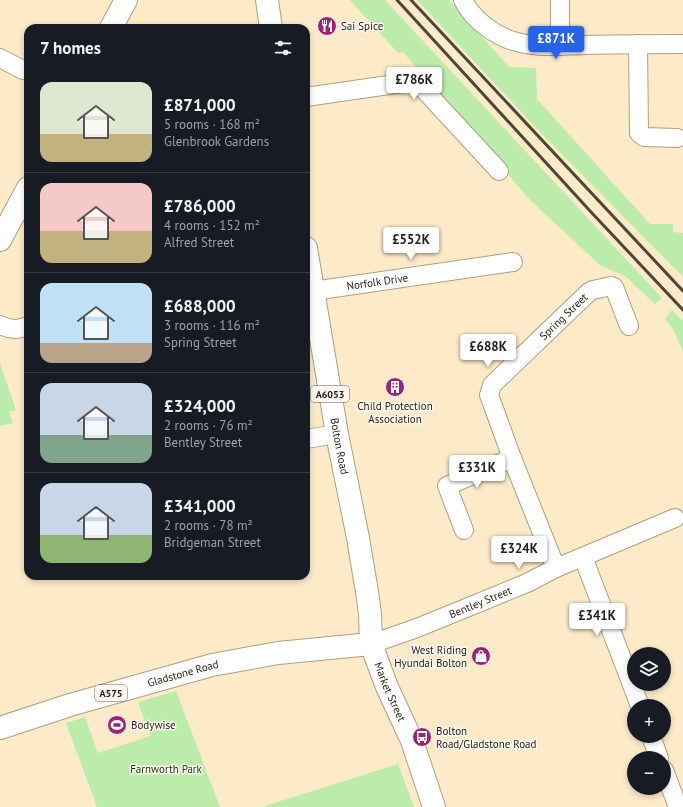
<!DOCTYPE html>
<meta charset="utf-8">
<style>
:root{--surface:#171b24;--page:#242831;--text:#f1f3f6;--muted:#9ea1a6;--line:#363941;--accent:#2563eb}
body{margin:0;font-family:"PT Sans",sans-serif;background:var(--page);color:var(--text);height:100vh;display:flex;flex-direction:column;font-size:15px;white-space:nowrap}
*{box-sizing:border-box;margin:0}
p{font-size:13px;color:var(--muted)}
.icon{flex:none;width:22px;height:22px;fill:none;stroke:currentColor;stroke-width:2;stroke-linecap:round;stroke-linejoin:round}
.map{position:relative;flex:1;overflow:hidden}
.drawer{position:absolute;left:24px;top:24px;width:286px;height:556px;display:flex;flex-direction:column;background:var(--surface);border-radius:12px;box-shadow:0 2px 6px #0003}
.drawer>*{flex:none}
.fabs{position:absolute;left:627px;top:647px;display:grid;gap:8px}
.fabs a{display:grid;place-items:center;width:44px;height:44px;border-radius:50%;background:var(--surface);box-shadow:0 2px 6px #0003;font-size:20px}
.price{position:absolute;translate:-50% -34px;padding:0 9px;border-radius:4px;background:#fff;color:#222;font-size:13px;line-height:26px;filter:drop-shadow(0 1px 2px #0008)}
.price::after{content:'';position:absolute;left:50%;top:24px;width:12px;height:9px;margin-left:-6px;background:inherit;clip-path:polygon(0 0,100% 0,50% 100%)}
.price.active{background:var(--accent);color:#fff}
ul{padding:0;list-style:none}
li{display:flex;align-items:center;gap:12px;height:100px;padding:0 16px}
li+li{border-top:1px solid var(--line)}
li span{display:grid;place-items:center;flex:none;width:112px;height:80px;border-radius:12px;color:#555}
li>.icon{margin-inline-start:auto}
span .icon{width:48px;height:48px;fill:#fffc;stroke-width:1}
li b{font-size:17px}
h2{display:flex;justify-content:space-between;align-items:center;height:48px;padding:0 16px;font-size:17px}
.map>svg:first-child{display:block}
</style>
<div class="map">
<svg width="683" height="807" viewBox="0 0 683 807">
<rect width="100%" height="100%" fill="#fceac8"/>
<!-- green -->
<path fill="#bbecac" d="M350,0H385L662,298L655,304L625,276L601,266L531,201L403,52L398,53Z
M417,0H449L509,67L536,68L537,99L650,224H673V232L683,233V277L537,129Z
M672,310L683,321V352L673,329L665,319Z
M0,363L16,410L9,412L13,423L0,426Z
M176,691L220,807H97L66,723L85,717L98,753L150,736L138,702Z
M398,764L414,807H262Z"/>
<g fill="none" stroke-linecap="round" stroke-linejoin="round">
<!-- minor casing -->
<g stroke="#b09f7f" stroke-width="20">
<g id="minor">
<path d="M463,0C473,20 496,37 517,42C539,48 563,46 585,45C617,44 650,44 683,44"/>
<path d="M560,0V46"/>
<path d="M638,44L639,133L644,137L677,138"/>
<path d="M0,58L23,70"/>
<path d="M306,97L416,81L499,171"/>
<path id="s1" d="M313,291L513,262"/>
<path d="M0,325C11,330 17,330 28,326"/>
<path d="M306,439L337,434"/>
<path d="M464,530L447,486L512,458"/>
<path d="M583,557L640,706"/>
<path id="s2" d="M556,568L512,458L489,395L492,385L589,292L593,290L611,286L614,287L629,326"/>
<path id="s3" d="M371,644L417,628L471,606L527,583L556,568L675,518"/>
<path d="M651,736L659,758"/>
<path d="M664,770L678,807"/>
</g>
</g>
<!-- major casing -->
<g stroke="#b09f7f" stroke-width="24">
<g id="major">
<path d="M267,0L271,28"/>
<path d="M111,28L126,0"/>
<path d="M0,240L28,188"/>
<path id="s4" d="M306,248L337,434L358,538L367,592L370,614L371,644L387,687L412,741L434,807"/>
<path id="s5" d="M0,728L70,705L212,665L278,653L371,644"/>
</g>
</g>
<!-- minor -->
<use href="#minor" stroke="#fff" stroke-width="18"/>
<!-- major -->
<use href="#major" stroke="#fff" stroke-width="22"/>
<!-- rail -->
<path stroke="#4f4635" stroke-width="3" d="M397,0L591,212L683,310
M411,0L683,291"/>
</g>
<!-- icons -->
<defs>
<g id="restaurant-disc" transform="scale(1)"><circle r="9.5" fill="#9b2179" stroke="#fdf9f2"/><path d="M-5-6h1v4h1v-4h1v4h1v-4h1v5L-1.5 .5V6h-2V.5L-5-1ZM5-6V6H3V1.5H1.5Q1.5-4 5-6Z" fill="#fff"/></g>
<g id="building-disc" transform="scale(1)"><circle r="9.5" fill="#9b2179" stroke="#fdf9f2"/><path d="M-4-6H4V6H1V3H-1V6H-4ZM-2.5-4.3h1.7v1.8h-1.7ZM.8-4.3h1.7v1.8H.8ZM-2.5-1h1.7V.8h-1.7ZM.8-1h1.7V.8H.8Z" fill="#fff"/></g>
<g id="shop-disc" transform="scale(1)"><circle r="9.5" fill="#9b2179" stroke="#fdf9f2"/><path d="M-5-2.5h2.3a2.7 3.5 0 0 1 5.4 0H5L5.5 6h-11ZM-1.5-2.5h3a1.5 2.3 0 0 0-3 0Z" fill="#fff"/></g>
<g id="stadium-disc" transform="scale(1)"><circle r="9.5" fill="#9b2179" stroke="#fdf9f2"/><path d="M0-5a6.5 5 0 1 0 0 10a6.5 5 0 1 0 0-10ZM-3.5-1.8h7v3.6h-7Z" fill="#fff"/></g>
<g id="bus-disc" transform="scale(1)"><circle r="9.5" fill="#9b2179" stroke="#fdf9f2"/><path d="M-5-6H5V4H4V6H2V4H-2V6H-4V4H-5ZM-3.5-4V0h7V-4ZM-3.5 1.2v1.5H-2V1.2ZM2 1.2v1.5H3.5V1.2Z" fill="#fff"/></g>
</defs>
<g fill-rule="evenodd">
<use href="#restaurant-disc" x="327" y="26"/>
<use href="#building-disc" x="395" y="387"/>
<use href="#shop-disc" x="481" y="656"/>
<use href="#stadium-disc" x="117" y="725"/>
<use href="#bus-disc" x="422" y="737"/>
</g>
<g text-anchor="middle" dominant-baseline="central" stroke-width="3" stroke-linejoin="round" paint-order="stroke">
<!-- shield labels -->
<g fill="#fdf9f2" stroke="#645e54" stroke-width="1">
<rect x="311" y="386" width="38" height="16" rx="3"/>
<rect x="95" y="685" width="32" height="16" rx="3"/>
</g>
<g font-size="10" font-weight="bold" fill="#231c10">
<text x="330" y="394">A6053</text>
<text x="111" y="693">A575</text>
</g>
<!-- poi labels -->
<g font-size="11" fill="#231c10" stroke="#fdf9f2" text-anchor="start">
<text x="341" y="26">Sai Spice</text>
<text x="395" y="406" text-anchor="middle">Child Protection<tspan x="395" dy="13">Association</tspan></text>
<text x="467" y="650" text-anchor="end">West Riding<tspan x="467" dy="13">Hyundai Bolton</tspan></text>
<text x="131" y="725">Bodywise</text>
<text x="436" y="731">Bolton<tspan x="436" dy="13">Road/Gladstone Road</tspan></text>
</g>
<!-- street labels -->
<g font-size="11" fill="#231c10" stroke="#fdf9f2">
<text stroke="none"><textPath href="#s1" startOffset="65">Norfolk Drive</textPath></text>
<text stroke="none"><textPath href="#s2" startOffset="295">Spring Street</textPath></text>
<text stroke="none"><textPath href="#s4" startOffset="201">Bolton Road</textPath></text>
<text stroke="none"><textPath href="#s3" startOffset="117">Bentley Street</textPath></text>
<text stroke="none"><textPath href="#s5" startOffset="191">Gladstone Road</textPath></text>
<text stroke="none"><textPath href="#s4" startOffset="453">Market Street</textPath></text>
</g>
<!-- park labels -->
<g font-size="11" fill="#153408" stroke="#fdf9f2">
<text x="166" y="769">Farnworth Park</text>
</g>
</g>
</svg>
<div class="fabs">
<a><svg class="icon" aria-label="layers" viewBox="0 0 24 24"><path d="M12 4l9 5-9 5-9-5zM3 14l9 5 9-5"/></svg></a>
<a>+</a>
<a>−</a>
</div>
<b class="price active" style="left:556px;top:60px">£871K</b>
<b class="price" style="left:414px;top:101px">£786K</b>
<b class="price" style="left:411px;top:261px">£552K</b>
<b class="price" style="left:488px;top:368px">£688K</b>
<b class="price" style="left:477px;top:489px">£331K</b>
<b class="price" style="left:519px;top:570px">£324K</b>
<b class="price" style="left:597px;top:637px">£341K</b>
<section class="drawer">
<h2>7 homes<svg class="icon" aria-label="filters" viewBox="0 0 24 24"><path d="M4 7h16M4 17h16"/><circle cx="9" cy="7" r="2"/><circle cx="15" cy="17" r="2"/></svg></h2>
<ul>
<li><span style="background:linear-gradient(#dfe7d0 65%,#c2b280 0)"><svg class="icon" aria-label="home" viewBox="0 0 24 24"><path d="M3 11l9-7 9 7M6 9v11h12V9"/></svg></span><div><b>£871,000</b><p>5 rooms · 168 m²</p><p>Glenbrook Gardens</p></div></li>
<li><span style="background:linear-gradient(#f6c9c9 60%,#c2b280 0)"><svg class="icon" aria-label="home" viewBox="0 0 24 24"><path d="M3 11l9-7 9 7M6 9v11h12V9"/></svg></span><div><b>£786,000</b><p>4 rooms · 152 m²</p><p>Alfred Street</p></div></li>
<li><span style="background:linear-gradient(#bfe0f5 75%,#b9a48a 0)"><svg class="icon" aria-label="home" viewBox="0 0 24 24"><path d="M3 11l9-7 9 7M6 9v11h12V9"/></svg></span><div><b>£688,000</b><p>3 rooms · 116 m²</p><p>Spring Street</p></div></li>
<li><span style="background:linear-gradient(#c9d6e8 65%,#7fa58c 0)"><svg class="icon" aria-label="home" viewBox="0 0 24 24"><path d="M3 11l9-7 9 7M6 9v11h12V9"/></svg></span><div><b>£324,000</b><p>2 rooms · 76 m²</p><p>Bentley Street</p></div></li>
<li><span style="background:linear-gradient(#c9d6e8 65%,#8fb573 0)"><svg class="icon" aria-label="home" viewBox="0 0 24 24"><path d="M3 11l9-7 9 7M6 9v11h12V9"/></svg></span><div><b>£341,000</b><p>2 rooms · 78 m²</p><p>Bridgeman Street</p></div></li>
</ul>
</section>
</div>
